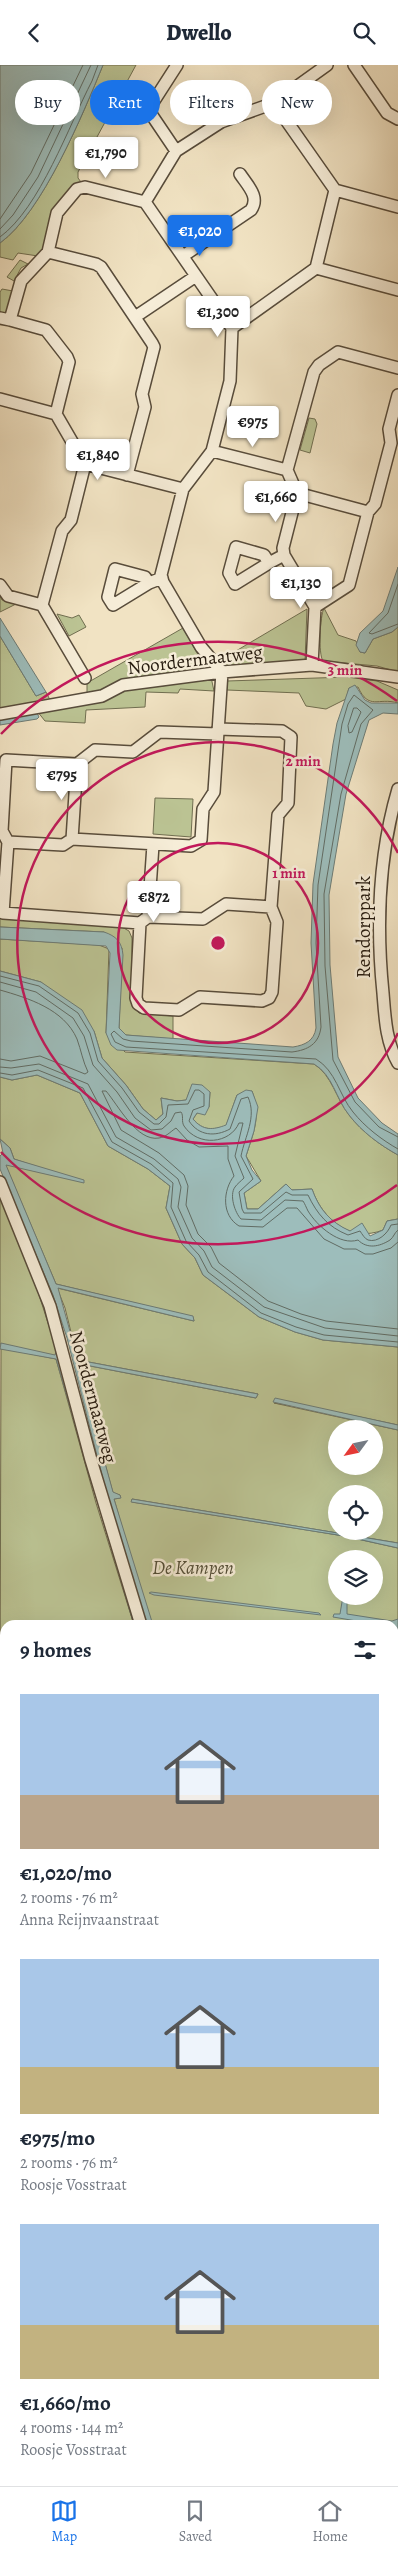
<!DOCTYPE html>
<meta charset="utf-8">
<style>
:root{--surface:#fff;--page:#f6f6f7;--text:#1f2937;--muted:#747a83;--line:#e0e1e3;--accent:#1a73e8}
body{margin:0;font-family:Alegreya,serif;background:var(--page);color:var(--text);height:100vh;display:flex;flex-direction:column;font-size:19px;white-space:nowrap}
*{box-sizing:border-box;margin:0}
p{font-size:16px;color:var(--muted)}
.icon{flex:none;width:28px;height:28px;fill:none;stroke:currentColor;stroke-width:2;stroke-linecap:round;stroke-linejoin:round}
.map{position:relative;flex:1;overflow:hidden}
.drawer{position:absolute;left:0px;top:1555px;width:399px;height:866px;display:flex;flex-direction:column;background:var(--surface);border-radius:15px 15px 0 0;box-shadow:0 5px 20px #0002}
.drawer>*{flex:none}
.banner{position:absolute;left:15px;top:15px;width:369px;height:45px;display:flex;gap:10px}
.needle{width:32px;rotate:237deg}
.controls{position:absolute;left:328px;top:1355px;display:grid;gap:10px}
.controls a{display:grid;place-items:center;width:55px;height:55px;border-radius:50%;background:var(--surface);box-shadow:0 5px 20px #0002;font-size:25px}
.price{position:absolute;translate:-50% -42px;padding:0 11px;border-radius:5px;background:#fff;color:#222;font-size:16px;line-height:32px;filter:drop-shadow(0 1px 2px #0008)}
.price::after{content:'';position:absolute;left:50%;top:30px;width:15px;height:11px;margin-left:-8px;background:inherit;clip-path:polygon(0 0,100% 0,50% 100%)}
.price.on{background:var(--accent);color:#fff}
ul{padding:0;list-style:none}
li{display:grid;align-content:center;gap:10px;height:265px;padding:0 20px}
li span{display:grid;place-items:center;height:155px;border-radius:0px;color:#555}
li>.icon{margin-inline-start:auto}
span .icon{width:90px;height:90px;fill:#fffc;stroke-width:1}
li b{font-size:21px}
h2{display:flex;justify-content:space-between;align-items:center;height:60px;padding:0 20px;font-size:21px}
.chip{padding:0 18px;border-radius:22px;background:var(--surface);box-shadow:0 5px 20px #0002;font-size:18px;line-height:45px}
.chip.on{background:var(--accent);color:#fff}
header{display:flex;justify-content:space-between;align-items:center;height:65px;padding:0 20px;background:var(--surface);font-size:22px;font-weight:800}
.dock{display:flex;justify-content:space-around;align-items:center;height:70px;border-top:1px solid var(--line);background:var(--surface);font-size:14px;color:var(--muted)}
.dock a{display:grid;justify-items:center;gap:2px}
.dock .on{color:var(--accent)}
.map>svg:first-child{display:block}
</style>
<header><svg class="icon" aria-label="back" viewBox="0 0 24 24"><path d="M15 5l-7 7 7 7"/></svg>Dwello<svg class="icon" aria-label="search" viewBox="0 0 24 24"><circle cx="10" cy="10" r="6"/><path d="M15 15l6 6"/></svg></header>
<div class="map">
<svg width="398" height="2421" viewBox="0 0 398 2421">
<rect width="100%" height="100%" fill="#f1e3c3"/>
<filter id="stains"><feTurbulence type="fractalNoise" baseFrequency=".004" numOctaves="4"/><feColorMatrix values="0 0 0 0 .2 0 0 0 0 .09 0 0 0 0 .02 0 0 0 .5 -.17"/></filter>
<radialGradient id="worn" r=".72"><stop offset=".6" stop-color="#630" stop-opacity="0"/><stop offset="1" stop-color="#630" stop-opacity=".3"/></radialGradient>
<!-- green -->
<path fill="#bbc393" stroke="#706e50" fill-rule="evenodd" d="M103,0H136L78,107V113L81,117L55,141L49,163L47,165L43,186L38,191L18,188L13,195L0,192V178C42,148 83,49 103,0Z
M20,195L28,199L21,203L14,216L7,212Z
M2,224L13,226L8,246L0,250V227Z
M309,353L315,354L317,359L310,388L300,385Z
M0,531L2,535L18,538L0,547Z
M324,543L338,570L356,576L360,587L365,588L373,574L392,567L398,562V607L377,601L323,596C318,589 320,551 324,543Z
M307,544L305,596L227,601L219,596Z
M57,549L72,553L79,550L86,562L69,571Z
M183,563L205,602L87,630V618Z
M0,571L36,631L46,627L50,635L0,644Z
M202,612H211L214,626L180,624L178,628L146,627L145,642L86,645L85,658L45,656L37,646L140,622L163,621Z
M347,612L377,616L398,625V638C378,632 369,646 358,622L349,623L346,634L326,644L306,641L299,628L227,625V616Z
M155,733L193,734L191,772L153,769Z
M0,852L120,861L129,866L132,873V940L139,948L173,951V974L126,970L119,963L122,883L104,867L0,862Z
M0,874L99,880L109,884L106,968L125,987L314,999C332,1010 336,1034 349,1050C362,1067 380,1080 398,1090V1154L387,1156L383,1165C351,1178 322,1154 312,1124L292,1125L286,1119L258,1144H247L244,1128L261,1116L246,1091C254,1066 261,1052 252,1026L237,1030L226,1061C212,1065 203,1066 193,1054L197,1048L209,1042L210,1027H189L187,1035L177,1036L161,1033L163,1049L156,1055L143,1044L126,1020L102,993L94,966L41,917L0,906Z
M37,1010L80,1028L108,1081L148,1104L170,1121L166,1143L182,1179L195,1193L203,1210L259,1252L295,1267L323,1275L398,1282V1360L341,1348L274,1338L398,1365V1478L150,1437L132,1434V1437L344,1471L398,1483V1939H394V1560H150L114,1434L120,1433V1430L113,1428L84,1322L80,1299L256,1333L258,1329L78,1295L65,1243L57,1223L194,1256L193,1252L56,1219L5,1099L84,1117L14,1094L10,1083L0,1074V1012L12,1015ZM336,1364H374V1401H336ZM336,1429H374V1466H336ZM336,1494H374V1531H336Z
M0,1131L31,1205L57,1286L56,1291L0,1279Z
M1,1283L56,1294L96,1438L134,1560H5V1660H0Z
M0,1665H5V1810H0Z
M0,1825L5,1826V2259L0,2258Z
M394,1945H398V2004L394,2003Z
M394,2006H398V2097H394Z
M394,2100H398V2265H394Z
M394,2270H398V2421L394,2408Z"/>
<!-- water -->
<path fill="#9dbdbb" stroke="#6d7c76" d="M0,0H103C83,49 42,148 0,178Z
M398,502V562L392,567L373,574L365,588L360,587L356,580L360,568L383,546Z
M0,553L46,627L36,631L0,571Z
M355,620L365,635L371,638H398V649L383,648L369,655L346,729L335,794L329,830L330,900L338,992L358,1033L382,1058L398,1069V1090C380,1080 362,1067 349,1050C336,1034 333,1010 314,999L117,985L111,980L106,968L110,888L106,881L0,874V862L104,867C116,871 122,877 123,890L119,963L126,970L293,982C305,980 314,976 316,963L311,878L313,819L333,679L337,658L349,623Z
M37,648L39,652L37,654L0,660V655Z
M0,906L41,917L82,945L94,966L102,993L126,1020L143,1044L156,1055L163,1049L161,1033L177,1036L186,1035L192,1019L202,1020L210,1027L209,1042L205,1050L197,1048L193,1054C203,1066 213,1065 226,1060L237,1030L246,1025L252,1026L258,1042L254,1066L246,1091L252,1105L261,1116L244,1128L247,1144H258L286,1119L292,1125L312,1124C319,1144 330,1157 350,1166L362,1158L370,1171L383,1165L387,1156L398,1154V1282L323,1275L295,1267L259,1252L203,1210L195,1193L182,1179L166,1143L170,1121L148,1104L108,1081L80,1028L37,1010L12,1015L0,1012Z
M0,1074L10,1083L14,1094L84,1115V1118L6,1100L56,1219L193,1251L194,1256L58,1223L78,1295L258,1329L256,1333L80,1299L84,1322L113,1427L120,1430L121,1433L114,1434L153,1560H146L118,1473L67,1273L53,1230L0,1104V1091L3,1088Z
M1,1278L55,1290L56,1286L58,1287L138,1560H134L56,1294L0,1284Z
M275,1333L398,1360V1365L273,1337Z
M132,1434L398,1478V1483L344,1471L131,1437Z
M151,1527L319,1548L321,1550L154,1530L149,1528Z
M343,1531H347V1549L392,1556L398,1554V1614L394,1610L398,1588L394,1560H380L333,1552L334,1549H340Z"/>
<g fill="none" stroke-linecap="round" stroke-linejoin="round">
<!-- shore -->
<path stroke="#616c64" stroke-width="1" d="M0,154L31,108L83,0
M0,164L13,150L38,112L91,0
M0,172C40,143 69,60 92,16L98,0
M398,519L388,548L369,568L372,569L398,559
M354,643H357L361,647L352,667L349,668L348,661Z
M0,911L39,921L78,948L90,968L98,996L122,1023L139,1047L154,1059H159L166,1052L168,1040L188,1039L195,1025H199L204,1029V1041L193,1045L189,1056C199,1071 215,1072 230,1064L241,1034L248,1032C257,1052 245,1071 241,1091L253,1114L239,1127L242,1144L244,1148H261L286,1127L292,1130H308C317,1149 328,1162 348,1170L360,1166C362,1169 365,1174 368,1175C378,1178 388,1168 391,1160L398,1159
M0,917L36,927L73,953L84,971L93,1000L117,1027L135,1053L151,1065L162,1064L171,1056L175,1048L181,1047C184,1051 181,1056 184,1061C198,1082 230,1079 239,1058H243L235,1091L244,1113C241,1116 237,1119 235,1122C229,1130 235,1148 241,1154L261,1155L285,1135L303,1136C305,1139 306,1142 308,1146C317,1161 340,1181 358,1175C367,1184 379,1182 390,1175C394,1172 394,1168 398,1165
M0,925C28,933 64,944 77,974C81,985 83,997 88,1007L85,1009L40,991L11,996L0,994
M0,1002L11,1003L39,999L88,1019L116,1072L154,1094L178,1114L181,1122L178,1142L192,1173L204,1186L212,1202L264,1242L325,1263L398,1271
M0,1008L12,1010L38,1005L83,1023L112,1077L151,1099L173,1118L171,1142L186,1176L199,1190L208,1207L261,1248L296,1262L324,1270L398,1277
M398,1072L379,1062L355,1037L333,995L325,901L324,829L341,729L361,659L373,645L354,630L348,639L342,659L318,820L316,878L321,962C319,979 308,985 292,987L131,976L123,974L114,966L111,969L115,977L126,982L316,994C336,1006 339,1030 353,1047C365,1062 382,1075 398,1084
M398,1177L391,1183L373,1189H365L356,1184H344L324,1174L297,1143H287L263,1162L239,1161C221,1150 223,1125 234,1111L228,1094V1081L199,1082L187,1075L176,1063C170,1067 166,1072 159,1073C137,1077 118,1040 106,1026H102L121,1065L159,1088L184,1110L188,1121L186,1140L198,1169L211,1182L219,1198L268,1236L301,1249L326,1256L398,1264"/>
<!-- stream -->
<path stroke="#6d7c76" stroke-width="2.5" d="M0,1825H5
M0,1916H5"/>
<!-- minor casing -->
<g stroke="#584c3b" stroke-width="14">
<path id="minor" d="M354,0L387,48L398,54
M176,86L221,57L274,38
M335,125L398,142
M145,137L232,263
M48,187L96,199L101,202L152,278L154,282L142,329L145,342L127,410
M183,191L251,145C260,132 248,121 240,109
M316,203L398,225
M135,252L196,211
M0,253L10,255L21,216L48,187L57,148L77,124L85,122L145,137L176,86L149,46L150,42L177,0
M10,255L46,265L67,292L69,297L56,349L85,399L183,424
M0,334L56,349
M212,386L287,405
M297,428L368,447
M236,482L264,490L269,498L235,519L229,508Z
M284,490L315,542L312,600
M269,498L284,490L283,483L297,428L287,405L314,307L319,300L338,287L398,303
M149,518L145,512L115,504L108,532L113,540L149,518L162,513
M0,520L8,531L42,540L85,613
M42,540L62,466L71,455L85,399
M315,542L349,520L368,447L375,439L391,378L389,364L398,330
M222,607L201,582L163,517L161,510L183,424L212,386L230,316L232,263L316,203L335,125L274,38L327,0
M0,649L102,631L123,620L222,607L312,600L398,612
M218,669L159,667L133,687L95,685L77,699L6,695L2,766L8,777L3,848L140,858L136,933L138,939L144,943L179,945L200,932L262,936L269,933L272,927L277,857L271,842L278,750L288,738L291,672L282,666L218,664
M398,724C378,792 376,859 383,928C385,953 386,977 398,998
M72,774L191,781L201,775L203,744L214,727L222,607
M8,777L63,780L72,774L77,699
M148,852L153,780
M140,858L148,852L203,854L226,839L271,842
M0,1117L50,1241L91,1395L141,1560
M388,2416L389,2421"/>
</g>
<!-- minor -->
<use href="#minor" stroke="#f6edd8" stroke-width="11"/>
</g>
<!-- distance rings -->
<g fill="none" stroke="#c2185b" stroke-width="2.5">
<circle cx="218" cy="878" r="100"/>
<path d="M398 968A201 201 0 1 1 398 788"/>
<path d="M397 1120A301 301 0 0 1 1 1087M1 669A301 301 0 0 1 397 636"/>
</g>
<g text-anchor="middle" dominant-baseline="central" stroke-width="5" stroke-linejoin="round" paint-order="stroke">
<!-- street labels -->
<g font-size="19" fill="#251a0e" stroke="#f6edd8">
<text transform="translate(195 595) rotate(-7)">Noordermaatweg</text>
<text transform="translate(364 862) rotate(-90)">Rendorppark</text>
<text transform="translate(93 1332) rotate(75)">Noordermaatweg</text>
</g>
<!-- park labels -->
<g font-size="19" font-style="italic" fill="#524d36" stroke="#f6edd8">
<text x="193" y="1503">De Kampen</text>
</g>
</g>
<circle cx="218" cy="878" r="8" fill="#c2185b" stroke="#f6edd8" stroke-width="2.5"/>
<g font-size="15" text-anchor="middle" font-weight="bold" fill="#c2185b" stroke="#f6edd8" stroke-width="5" stroke-linejoin="round" paint-order="stroke">
<text x="345" y="610">3 min</text>
<text x="303" y="701">2 min</text>
<text x="289" y="813">1 min</text>
</g>
<rect width="100%" height="100%" filter="url(#stains)"/>
<rect width="100%" height="100%" fill="url(#worn)"/>
</svg>
<div class="controls">
<a><svg class="needle" viewBox="-14 -14 28 28"><path d="M0-13l5 13h-10z" fill="#e53935"/><path d="M0 13l5-13h-10z" fill="#747a83"/></svg></a>
<a><svg class="icon" aria-label="locate" viewBox="0 0 24 24"><circle cx="12" cy="12" r="6"/><path d="M12 2v4M12 18v4M2 12h4M18 12h4"/></svg></a>
<a><svg class="icon" aria-label="layers" viewBox="0 0 24 24"><path d="M12 4l9 5-9 5-9-5zM3 14l9 5 9-5"/></svg></a>
</div>
<b class="price" style="left:106px;top:114px">€1,790</b>
<b class="price on" style="left:200px;top:192px">€1,020</b>
<b class="price" style="left:218px;top:273px">€1,300</b>
<b class="price" style="left:253px;top:383px">€975</b>
<b class="price" style="left:98px;top:416px">€1,840</b>
<b class="price" style="left:276px;top:458px">€1,660</b>
<b class="price" style="left:301px;top:544px">€1,130</b>
<b class="price" style="left:62px;top:736px">€795</b>
<b class="price" style="left:154px;top:858px">€872</b>
<div class="banner">
<a class="chip">Buy</a>
<a class="chip on">Rent</a>
<a class="chip">Filters</a>
<a class="chip">New</a>
</div>
<section class="drawer">
<h2>9 homes<svg class="icon" aria-label="filters" viewBox="0 0 24 24"><path d="M4 7h16M4 17h16"/><circle cx="9" cy="7" r="2"/><circle cx="15" cy="17" r="2"/></svg></h2>
<ul>
<li><span style="background:linear-gradient(#a9c7e8 65%,#b9a48a 0)"><svg class="icon" aria-label="home" viewBox="0 0 24 24"><path d="M3 11l9-7 9 7M6 9v11h12V9"/></svg></span><div><b>€1,020/mo</b><p>2 rooms · 76 m²</p><p>Anna Reijnvaanstraat</p></div></li>
<li><span style="background:linear-gradient(#a9c7e8 70%,#c2b280 0)"><svg class="icon" aria-label="home" viewBox="0 0 24 24"><path d="M3 11l9-7 9 7M6 9v11h12V9"/></svg></span><div><b>€975/mo</b><p>2 rooms · 76 m²</p><p>Roosje Vosstraat</p></div></li>
<li><span style="background:linear-gradient(#a9c7e8 65%,#c2b280 0)"><svg class="icon" aria-label="home" viewBox="0 0 24 24"><path d="M3 11l9-7 9 7M6 9v11h12V9"/></svg></span><div><b>€1,660/mo</b><p>4 rooms · 144 m²</p><p>Roosje Vosstraat</p></div></li>
</ul>
</section>
</div>
<nav class="dock">
<a class="on"><svg class="icon" aria-label="map" viewBox="0 0 24 24"><path d="M3 6l6-2 6 2 6-2v14l-6 2-6-2-6 2zM9 4v14M15 6v14"/></svg>Map</a>
<a><svg class="icon" aria-label="saved" viewBox="0 0 24 24"><path d="M7 4h10v16l-5-4-5 4z"/></svg>Saved</a>
<a><svg class="icon" aria-label="home" viewBox="0 0 24 24"><path d="M3 11l9-7 9 7M6 9v11h12V9"/></svg>Home</a>
</nav>
